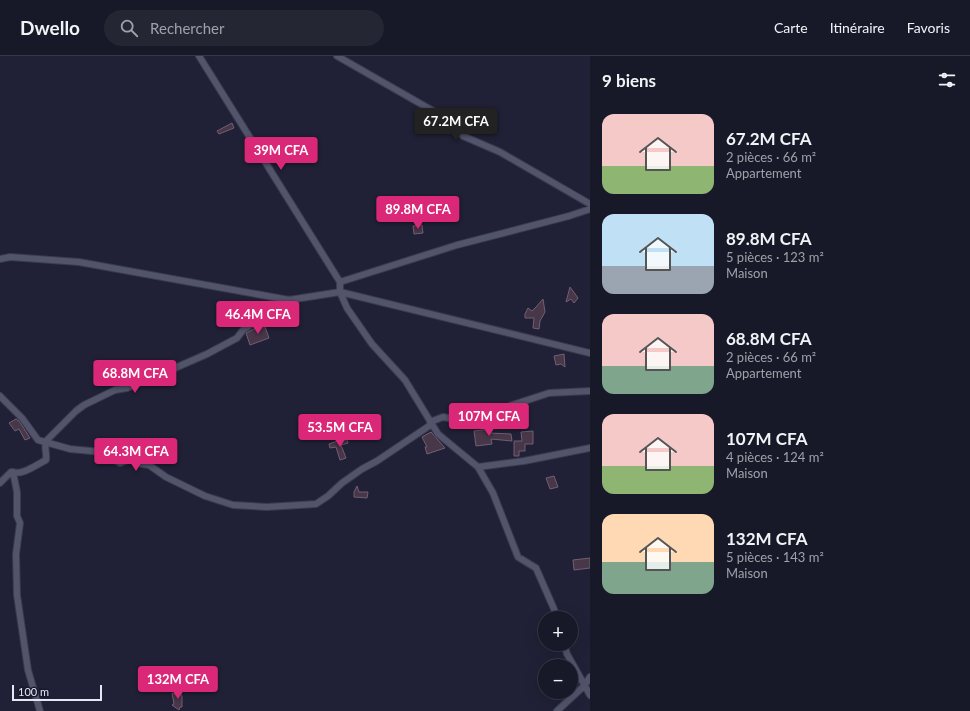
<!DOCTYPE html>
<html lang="fr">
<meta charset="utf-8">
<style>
:root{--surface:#181928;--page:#252634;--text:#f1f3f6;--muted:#9fa0a8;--line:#363845;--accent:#db2777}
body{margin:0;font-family:Lato,sans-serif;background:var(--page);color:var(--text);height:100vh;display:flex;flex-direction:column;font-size:15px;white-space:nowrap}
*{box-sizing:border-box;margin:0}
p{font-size:13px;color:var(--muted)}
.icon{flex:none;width:22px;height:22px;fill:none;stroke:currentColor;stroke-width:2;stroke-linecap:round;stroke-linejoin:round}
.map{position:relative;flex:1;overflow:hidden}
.details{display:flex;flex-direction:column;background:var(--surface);width:380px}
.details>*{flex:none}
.fabs{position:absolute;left:538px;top:555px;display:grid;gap:8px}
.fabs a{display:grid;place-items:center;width:40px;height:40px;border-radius:50%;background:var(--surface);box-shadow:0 4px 16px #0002,0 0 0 1px var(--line);font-size:20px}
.scale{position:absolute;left:12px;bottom:10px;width:90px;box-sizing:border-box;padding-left:4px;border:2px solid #e5e7f5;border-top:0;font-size:11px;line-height:14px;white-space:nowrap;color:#e5e7f5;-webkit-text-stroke:3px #17182c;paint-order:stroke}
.price{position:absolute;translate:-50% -34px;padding:0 9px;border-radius:4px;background:var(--accent);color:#fff;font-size:13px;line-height:26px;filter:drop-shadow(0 1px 2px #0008)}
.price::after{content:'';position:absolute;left:50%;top:24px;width:12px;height:9px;margin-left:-6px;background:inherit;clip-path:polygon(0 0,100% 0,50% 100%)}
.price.current{background:#222;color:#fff}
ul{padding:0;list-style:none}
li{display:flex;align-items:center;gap:12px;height:100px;padding:0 12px}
li span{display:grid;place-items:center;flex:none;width:112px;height:80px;border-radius:12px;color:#555}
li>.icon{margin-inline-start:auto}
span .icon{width:48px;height:48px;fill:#fffc;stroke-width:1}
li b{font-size:17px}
h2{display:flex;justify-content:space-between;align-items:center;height:48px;padding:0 12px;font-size:17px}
header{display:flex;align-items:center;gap:24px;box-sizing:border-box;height:56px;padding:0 20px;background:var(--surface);border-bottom:1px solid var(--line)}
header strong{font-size:19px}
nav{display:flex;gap:22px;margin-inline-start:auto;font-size:14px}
.search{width:280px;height:36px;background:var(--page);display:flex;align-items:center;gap:10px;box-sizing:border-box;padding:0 14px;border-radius:22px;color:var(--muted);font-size:15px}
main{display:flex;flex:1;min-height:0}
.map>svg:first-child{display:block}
</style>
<header>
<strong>Dwello</strong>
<div class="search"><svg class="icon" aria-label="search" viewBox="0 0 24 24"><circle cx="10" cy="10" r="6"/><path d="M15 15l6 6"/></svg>Rechercher</div>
<nav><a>Carte</a><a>Itinéraire</a><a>Favoris</a></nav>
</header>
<main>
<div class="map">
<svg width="590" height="655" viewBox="0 0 590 655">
<rect width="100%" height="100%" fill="#202136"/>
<!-- building -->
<path fill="#483649" stroke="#725f73" d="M232,67L234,72L219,78L217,75Z
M422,169L423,177L414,178L413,170Z
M570,231L578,242L574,247L571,243L566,246Z
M543,243L545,256L540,265L539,273L533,272L534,262H525V258L528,252L532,255L536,251Z
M264,268L269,282L250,289L246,277Z
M564,298L565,311L561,308L556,309L554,300Z
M16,363L19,365L30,382L25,384L19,373L15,375L9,367Z
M490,373V377L511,378L512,385L491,383L492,388L476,390L474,375Z
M533,375V388H525V395H519V400H514V385H522L521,376Z
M431,376L445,392L427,398L425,391H427L422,381Z
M346,382L348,387L341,389L346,402L340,404L336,391L330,392L329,388Z
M554,420L558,431L550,433L546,422Z
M357,430L359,436H368L367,442L354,441V436Z
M590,502V512L574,514L573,504Z
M176,629L182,640V651H180L179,654L172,649L174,648L172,637L178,640Z"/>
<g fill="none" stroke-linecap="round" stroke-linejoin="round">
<!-- street casing -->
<g stroke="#3a3b4d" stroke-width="8">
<path id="street" d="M199,0L340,226V236L347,252L372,288L405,324L438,378L478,411L493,437L518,501L536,512L554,553L557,562
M337,0L449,64L463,80L500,96L590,148
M0,203L10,201L79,206L289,244L340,236L590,297
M340,226L457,189L569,160L590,153
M0,340L22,362L38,384L70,393L102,396L120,407L130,403L142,408L149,409L166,421L205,440L233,449L267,451L316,448L328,440L342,427L362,413L377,405L432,368
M430,366L443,361L464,365L549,337L590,335
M478,411L524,405L590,392
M13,416L17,436V460L20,467L16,498L17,539L28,614L40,655
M0,427L11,416C22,420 36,409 46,404C47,397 44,392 46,385L76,355L84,349L115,334L127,332L145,324L166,311L175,312L207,298L237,282L243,274L289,244
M564,588L567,598L590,639
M557,655L584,630L590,621"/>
</g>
<!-- street -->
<use href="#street" stroke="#52546c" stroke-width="6"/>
</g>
</svg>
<div class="fabs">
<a>+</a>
<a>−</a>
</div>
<div class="scale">100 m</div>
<b class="price current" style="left:456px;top:86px">67.2M CFA</b>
<b class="price" style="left:281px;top:115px">39M CFA</b>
<b class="price" style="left:418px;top:174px">89.8M CFA</b>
<b class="price" style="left:258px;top:279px">46.4M CFA</b>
<b class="price" style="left:135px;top:338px">68.8M CFA</b>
<b class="price" style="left:489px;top:381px">107M CFA</b>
<b class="price" style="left:340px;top:392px">53.5M CFA</b>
<b class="price" style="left:136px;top:416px">64.3M CFA</b>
<b class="price" style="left:178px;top:644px">132M CFA</b>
</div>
<section class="details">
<h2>9 biens<svg class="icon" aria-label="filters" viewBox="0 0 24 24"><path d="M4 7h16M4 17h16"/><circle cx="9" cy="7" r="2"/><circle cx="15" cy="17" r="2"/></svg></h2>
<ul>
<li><span style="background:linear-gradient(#f6c9c9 65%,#8fb573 0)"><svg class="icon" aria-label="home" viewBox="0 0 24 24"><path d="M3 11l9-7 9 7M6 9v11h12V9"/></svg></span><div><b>67.2M CFA</b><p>2 pièces · 66 m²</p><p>Appartement</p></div></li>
<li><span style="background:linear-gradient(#bfe0f5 65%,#9aa5b1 0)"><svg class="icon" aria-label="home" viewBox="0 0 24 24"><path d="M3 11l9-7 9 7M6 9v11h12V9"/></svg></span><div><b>89.8M CFA</b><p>5 pièces · 123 m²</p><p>Maison</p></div></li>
<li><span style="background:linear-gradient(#f6c9c9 65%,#7fa58c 0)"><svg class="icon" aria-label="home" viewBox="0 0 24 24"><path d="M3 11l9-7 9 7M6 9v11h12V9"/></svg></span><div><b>68.8M CFA</b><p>2 pièces · 66 m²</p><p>Appartement</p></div></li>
<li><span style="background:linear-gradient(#f6c9c9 65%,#8fb573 0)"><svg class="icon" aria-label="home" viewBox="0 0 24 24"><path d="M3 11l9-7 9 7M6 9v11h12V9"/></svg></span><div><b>107M CFA</b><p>4 pièces · 124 m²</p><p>Maison</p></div></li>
<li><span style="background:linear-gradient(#ffd9b3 60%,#7fa58c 0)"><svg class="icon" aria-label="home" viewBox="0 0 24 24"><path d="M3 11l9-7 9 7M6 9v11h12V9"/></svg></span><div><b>132M CFA</b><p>5 pièces · 143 m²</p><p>Maison</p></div></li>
</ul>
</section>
</main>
